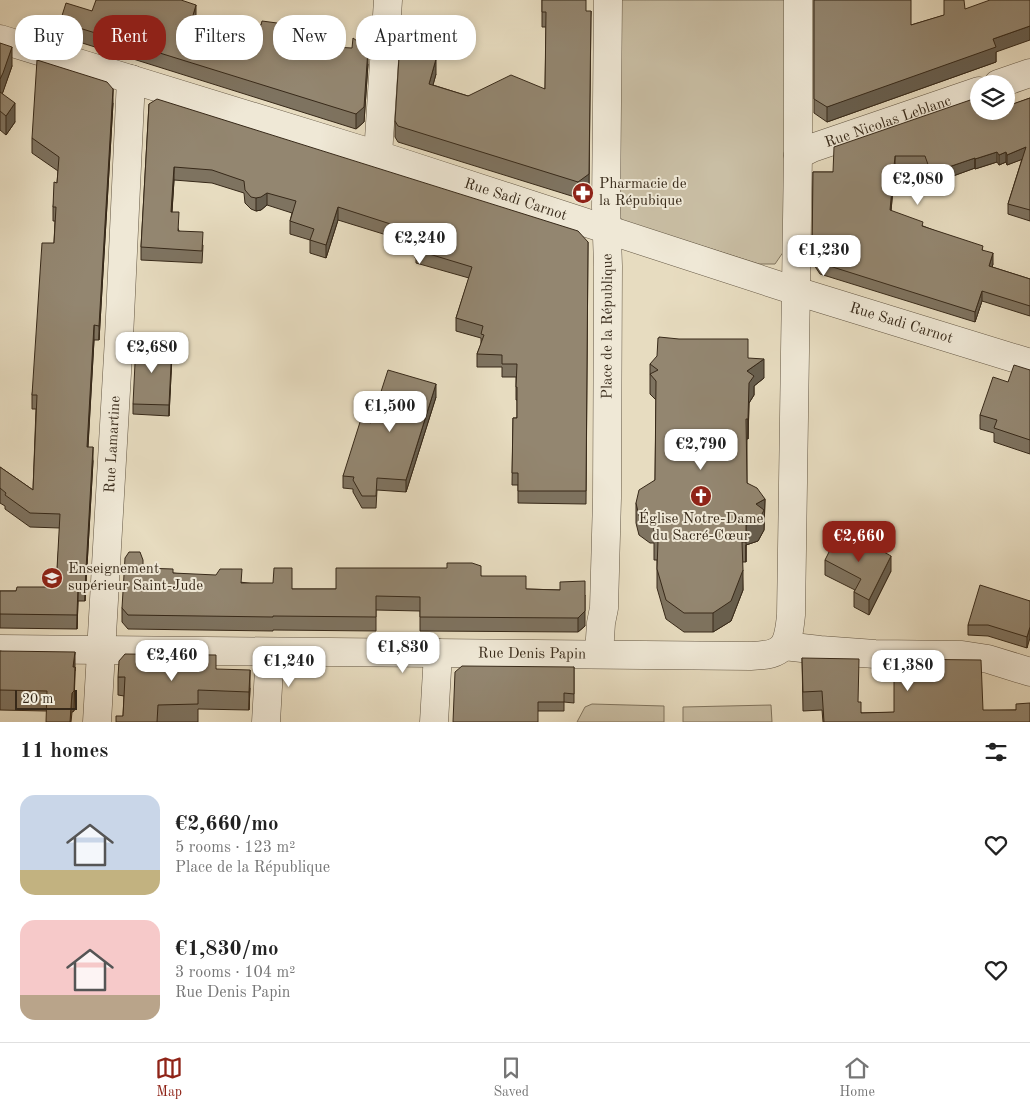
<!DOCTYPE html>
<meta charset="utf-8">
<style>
:root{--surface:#fff;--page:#f6f6f6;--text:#222;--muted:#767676;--line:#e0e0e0;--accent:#8f2418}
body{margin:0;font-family:"Old Standard TT",serif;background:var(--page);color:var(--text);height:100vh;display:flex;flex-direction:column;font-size:19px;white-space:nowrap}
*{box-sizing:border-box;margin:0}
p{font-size:16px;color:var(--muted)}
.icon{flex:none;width:28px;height:28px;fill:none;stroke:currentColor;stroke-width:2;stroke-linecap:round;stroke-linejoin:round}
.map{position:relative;height:722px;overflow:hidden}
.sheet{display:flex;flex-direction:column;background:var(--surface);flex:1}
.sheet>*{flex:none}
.hud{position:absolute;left:15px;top:15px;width:500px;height:45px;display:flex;gap:10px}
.controls{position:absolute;left:970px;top:75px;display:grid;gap:10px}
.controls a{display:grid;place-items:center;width:45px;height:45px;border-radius:50%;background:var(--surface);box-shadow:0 2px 8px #0003;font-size:25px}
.scale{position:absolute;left:15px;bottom:12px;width:62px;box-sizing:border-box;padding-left:5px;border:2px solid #372919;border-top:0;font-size:14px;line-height:18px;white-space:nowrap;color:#372919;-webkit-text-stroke:4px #efe8d6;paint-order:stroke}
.price{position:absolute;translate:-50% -42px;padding:0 11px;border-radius:10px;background:#fff;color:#222;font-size:16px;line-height:32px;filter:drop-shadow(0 1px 2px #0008)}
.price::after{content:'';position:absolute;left:50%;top:30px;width:15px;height:11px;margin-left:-8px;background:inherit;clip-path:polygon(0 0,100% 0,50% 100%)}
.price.on{background:var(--accent);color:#fff}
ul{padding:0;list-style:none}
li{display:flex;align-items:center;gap:15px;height:125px;padding:0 20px}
li span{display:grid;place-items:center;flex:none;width:140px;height:100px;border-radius:15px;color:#555}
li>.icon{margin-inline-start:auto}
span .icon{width:60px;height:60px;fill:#fffc;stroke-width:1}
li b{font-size:21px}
h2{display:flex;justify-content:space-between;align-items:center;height:60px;padding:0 20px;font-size:21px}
.chip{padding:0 18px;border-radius:20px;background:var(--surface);box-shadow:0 2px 8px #0003;font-size:18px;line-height:45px}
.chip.on{background:var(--accent);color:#fff}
.menu{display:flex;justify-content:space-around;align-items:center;height:70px;border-top:1px solid var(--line);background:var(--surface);font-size:14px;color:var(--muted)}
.menu a{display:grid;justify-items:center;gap:2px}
.menu .on{color:var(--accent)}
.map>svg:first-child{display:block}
</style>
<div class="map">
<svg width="1030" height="722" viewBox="0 0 1030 722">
<rect width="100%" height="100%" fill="#e7dcc0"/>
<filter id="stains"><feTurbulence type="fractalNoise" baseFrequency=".004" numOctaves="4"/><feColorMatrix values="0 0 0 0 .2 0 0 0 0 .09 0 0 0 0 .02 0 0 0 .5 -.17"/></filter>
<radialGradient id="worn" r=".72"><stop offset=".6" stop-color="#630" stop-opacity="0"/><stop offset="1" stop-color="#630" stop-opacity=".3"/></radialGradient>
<!-- green -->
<path fill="#c9bea4" stroke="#80745e" d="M621,0H785L786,248L775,264H759L623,221L616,212Z
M592,704L664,706V722H577L585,707Z
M771,705L772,722H683V707Z"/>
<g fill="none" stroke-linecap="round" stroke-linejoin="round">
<!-- minor casing -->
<g stroke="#635643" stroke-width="29">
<g id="minor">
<path id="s1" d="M0,39L378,155L796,291L1030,363"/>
<path d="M998,84L1030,73"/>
<path d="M378,155L388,0"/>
<path id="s2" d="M798,155L812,148L979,91"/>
<path d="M784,646L820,650L875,654L962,655L988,659L1030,672"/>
<path id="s3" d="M0,649L751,656C784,655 788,647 791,615L798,155V0"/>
<path id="s4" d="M599,654L601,623L604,608L607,498L608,266L606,207L608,0"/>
<path id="s5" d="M97,722L119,338L131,79"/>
<path d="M266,722L270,652"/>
<path d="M434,722L438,653"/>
</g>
</g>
<!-- minor -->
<use href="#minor" stroke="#efe8d6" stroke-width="28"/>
</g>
<!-- wall -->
<path fill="#7e7360" stroke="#372919" d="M542,0L586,11L589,190L578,198L398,142L395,137V121L436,74L433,85L468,96L545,89L546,27H542Z
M814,0L911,25L965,9L996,52V62L827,122L814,113Z
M92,11L196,20L195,23L277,38V44L368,64L364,122L356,129L60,36V22Z
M0,43L12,66L2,94L15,122L6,135L0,130Z
M1030,98V221L1008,214V204L1022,159L1007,165L1006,162L999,165L997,162L975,169V168L931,184L925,166L895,167L891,211L923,226L983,250L993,264L992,267L1030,279V316L982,301L975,322L820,274L812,262L813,172H833Z
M113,103L99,340H94L88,447L93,461L85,601H78L77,629L0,628V591H16L56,587L60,528L30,527L5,509V506L0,503V467L33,490L36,409H32V395L54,243L55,221H53V207L57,183L58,171L32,153V138Z
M149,104L588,242L586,504L518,503V485H512L513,418H517V400H516V377H502V367H477V354L481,344V338L456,331V318L469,278L416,263V258H415V246L407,243L406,241L338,220L326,258L310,253V240L290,234V221L292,213L267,205L261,210L256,211L251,209L245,203L244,193L212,183L174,180L172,212L179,231L203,245L202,263L141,260V247Z
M172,355L169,416L133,414V404Z
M748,358L764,378L754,386V395L749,403L748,439H747V483L765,499L764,530L758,541L746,545V562H742L743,590L731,621L713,632H684L666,619L657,588V560H654V543H650L639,535L636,523V503L655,480L656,400L650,394V364Z
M1030,370V454L994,442V433L980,429V415L1008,382Z
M436,397L406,492L377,490L376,508H362L353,492V489L343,488V476L378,410V401Z
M825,560L891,571L869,615L854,607V592L855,590L825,575Z
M143,568L173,573L292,589H336L481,576L526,589L560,590L585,626L578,632L420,631V611L376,610V631L273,630V631L128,629L122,622V608Z
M1030,601L1027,648L988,636L968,635V625Z
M0,651L75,667L74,711L72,712L46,711L0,710Z
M802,658L858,702L861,713L1016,710L1030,722H823L822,710L803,711Z
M574,667V703L564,702V711H538L453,722Z
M216,669L250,688L249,710L198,709V722H116L123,716L124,696L118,695V677Z"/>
<!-- shaded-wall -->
<path fill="#675e4e" stroke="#372919" d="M196,5V20L191,37V22Z
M591,11L589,190L578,198V182Z
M1030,26V40L996,52V62L827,122V107L993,39Z
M12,47V66L3,92L0,98V79Z
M368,49V64L364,122L356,129V114Z
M436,59V74L429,99V84Z
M113,89V103L99,340V326Z
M15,103V122L6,135V116Z
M1026,147V158L1007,165V155Z
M997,152V162L975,169V159Z
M1006,152V162L999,165V155Z
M895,156V167L890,221V210Z
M975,158V168L931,184V173Z
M174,167V180L171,225V212Z
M267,193V205L261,210L256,211V198Z
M338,207V220L326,258V245Z
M993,253V264L989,276V266Z
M982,291V301L975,322V312Z
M94,325V340L87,461V447Z
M172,345V355L169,416V405Z
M764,359V378L754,386V395L749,403L748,439L747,371Z
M436,384V397L406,492V480Z
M93,447V461L85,601V587Z
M765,499L764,530L758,541L746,545V562V525L756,504Z
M891,556V571L869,615V600Z
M743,570V590L731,621L713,632V613Z
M78,587V601L77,629V615Z
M585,595V626L578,632V618Z
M1030,627V638L1027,648V637Z
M75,652V671L73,667Z
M75,667L74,711L72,712L71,722H70L72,693Z
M250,670V688L249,710V692Z"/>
<!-- building -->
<path fill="#938670" stroke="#372919" d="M96,0H181L196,5L191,22L246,27V24L261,25L262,21L277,23L276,44L352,48L353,38L368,49L364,107L356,114L60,22L66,3L92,11Z
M542,0H586V11H591L589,174L578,182L398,126L395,121L399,57L436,59L429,84L468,96L511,75L545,89L546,12H542Z
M814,0H911V25L944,15V0H964L965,9L990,0H1030V26L993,39L996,47L827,107L814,99Z
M0,43L12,47L3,73L0,79Z
M37,60L107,82L113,89L99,326L94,325L87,447H93L85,587H78L77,615L0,614V591H16L17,587H56L60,514L30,513L5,495L6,493L0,488V467L33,490L37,395H32L42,243H54L56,207H53L54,182L57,183L59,157L32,138Z
M0,92L15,103L6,116L0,111Z
M979,97V111H1006V103L1007,106L1030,98V210L1008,204L1026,147L1007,155L1006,152L999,155L997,152L975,159V158L931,173L925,156H895L890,210L923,222L922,226L983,246L982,250L993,253L989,266L1030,279V306L982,291L975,312L820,263L812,252L813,172H833L834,147Z
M157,99L578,231L588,242V245L586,491H518V473H512L513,418H517V387H516L517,364H502V355L477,354L484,335L481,334L483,326L456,318L472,267L416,250L418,246L415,245L419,235L407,231L406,229L338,207L326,245L310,240L314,229L290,221L296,201L267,193L261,197L256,198L251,197L245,190L244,181L212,170L174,167L171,212H179L178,231L203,232L202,251L141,247L149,104Z
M659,337L679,339H748V358L764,359L747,371L754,376L749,383L748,419H746L747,483L757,488L765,499L756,504L764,510L758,522L746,525V542H742L743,570L731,601L713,613H684L666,600L657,569L658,541H654V523L650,524L639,516L636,503L639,490L655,480L656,381L650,374L658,370L650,364L657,356L658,338H659Z
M136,343L172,345L169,405L133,404Z
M1014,365L1030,370V440L994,428L997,420L980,415L993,377L1008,382Z
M388,370L436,384L406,480L377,478L376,496H362L353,480L354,477L343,476L361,419L371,423L375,410L387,411L388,404L378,401Z
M839,532L875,551L877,548L891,556L869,600L854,592L861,579L825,560Z
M129,552H140L143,560V568L173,569V573L216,575L220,569H242L241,583H273L274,568H292V589H336V568H447V563H472L481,566V576H526V589L560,590V582L585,581V611L578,618L420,617V597L376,596V617L273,616V617L128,615L122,608L125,558Z
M980,585L1030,601V627L1027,637L988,625H968Z
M0,651L75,652L73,667H75L74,691L72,693L70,722H46L47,691L0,690Z
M125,654L216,655V669L250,670L249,692L198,690V704L158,705L157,722H116V716H123L125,677H118L119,661Z
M802,658L859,659L858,702H861V713L894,712V659L981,660L983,710H1016V704L1030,703V722H824L822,691L803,692Z
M462,666L574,667V694L564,693V702H538V722H453L455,672Z"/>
<!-- icons -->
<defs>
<g id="pharmacy-disc" transform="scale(1.125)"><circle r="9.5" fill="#8f2418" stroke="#efe8d6"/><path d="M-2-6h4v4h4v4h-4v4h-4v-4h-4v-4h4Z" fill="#fff"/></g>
<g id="church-disc" transform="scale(1.125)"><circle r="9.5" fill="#8f2418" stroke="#efe8d6"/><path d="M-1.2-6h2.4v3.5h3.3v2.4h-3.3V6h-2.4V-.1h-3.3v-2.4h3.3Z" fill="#fff"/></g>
<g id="university-disc" transform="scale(1.125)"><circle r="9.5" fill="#8f2418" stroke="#efe8d6"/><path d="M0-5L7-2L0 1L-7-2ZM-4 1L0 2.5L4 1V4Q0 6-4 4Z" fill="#fff"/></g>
</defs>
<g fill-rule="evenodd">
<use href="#pharmacy-disc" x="583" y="193"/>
<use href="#church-disc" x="701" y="496"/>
<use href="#university-disc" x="52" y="578"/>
</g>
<g text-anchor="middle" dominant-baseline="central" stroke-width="4" stroke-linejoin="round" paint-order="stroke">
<!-- street labels -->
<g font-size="15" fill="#372919" stroke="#efe8d6">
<text stroke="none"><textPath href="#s2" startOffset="96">Rue Nicolas Leblanc</textPath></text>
<text stroke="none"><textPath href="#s1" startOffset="540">Rue Sadi Carnot</textPath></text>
<text stroke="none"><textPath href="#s1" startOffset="945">Rue Sadi Carnot</textPath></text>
<text stroke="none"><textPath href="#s4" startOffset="328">Place de la République</textPath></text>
<text stroke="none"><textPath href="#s5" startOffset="278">Rue Lamartine</textPath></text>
<text stroke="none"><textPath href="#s3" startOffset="532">Rue Denis Papin</textPath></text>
</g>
<!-- poi labels -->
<g font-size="15" fill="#372919" stroke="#efe8d6" text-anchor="start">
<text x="599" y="184">Pharmacie de<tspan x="599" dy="17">la Répubique</tspan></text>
<text x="701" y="519" text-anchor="middle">Église Notre-Dame<tspan x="701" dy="17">du Sacré-Cœur</tspan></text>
<text x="68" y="569">Enseignement<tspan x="68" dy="17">supérieur Saint-Jude</tspan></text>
</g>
</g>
<rect width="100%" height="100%" filter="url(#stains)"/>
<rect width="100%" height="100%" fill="url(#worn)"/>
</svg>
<div class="controls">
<a><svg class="icon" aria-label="layers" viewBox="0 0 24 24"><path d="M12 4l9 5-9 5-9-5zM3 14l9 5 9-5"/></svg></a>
</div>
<div class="scale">20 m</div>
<b class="price" style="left:918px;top:206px">€2,080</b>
<b class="price" style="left:420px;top:265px">€2,240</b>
<b class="price" style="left:824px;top:277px">€1,230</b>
<b class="price" style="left:152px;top:374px">€2,680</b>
<b class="price" style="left:390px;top:433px">€1,500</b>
<b class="price" style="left:701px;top:471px">€2,790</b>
<b class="price on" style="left:859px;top:563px">€2,660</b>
<b class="price" style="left:403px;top:674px">€1,830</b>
<b class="price" style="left:172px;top:682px">€2,460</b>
<b class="price" style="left:289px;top:688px">€1,240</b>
<b class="price" style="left:908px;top:692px">€1,380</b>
<div class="hud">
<a class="chip">Buy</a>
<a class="chip on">Rent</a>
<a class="chip">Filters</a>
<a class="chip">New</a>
<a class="chip">Apartment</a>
</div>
</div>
<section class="sheet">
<h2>11 homes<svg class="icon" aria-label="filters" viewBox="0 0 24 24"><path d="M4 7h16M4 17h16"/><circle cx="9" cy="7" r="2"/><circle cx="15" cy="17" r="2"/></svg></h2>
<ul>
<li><span style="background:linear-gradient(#c9d6e8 75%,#c2b280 0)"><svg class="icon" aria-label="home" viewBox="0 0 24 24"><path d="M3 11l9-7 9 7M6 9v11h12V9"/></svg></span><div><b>€2,660/mo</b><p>5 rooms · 123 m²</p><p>Place de la République</p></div><svg class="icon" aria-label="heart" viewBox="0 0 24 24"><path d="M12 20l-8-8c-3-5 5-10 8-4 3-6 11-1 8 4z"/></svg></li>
<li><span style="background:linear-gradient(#f6c9c9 75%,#b9a48a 0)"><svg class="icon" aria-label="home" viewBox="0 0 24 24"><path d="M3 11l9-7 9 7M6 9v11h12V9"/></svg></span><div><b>€1,830/mo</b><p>3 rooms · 104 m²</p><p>Rue Denis Papin</p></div><svg class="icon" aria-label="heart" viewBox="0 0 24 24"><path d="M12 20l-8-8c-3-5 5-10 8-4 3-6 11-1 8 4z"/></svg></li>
</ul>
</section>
<nav class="menu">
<a class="on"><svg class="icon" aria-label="map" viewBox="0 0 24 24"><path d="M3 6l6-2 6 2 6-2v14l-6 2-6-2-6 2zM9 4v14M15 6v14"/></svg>Map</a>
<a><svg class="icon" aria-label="saved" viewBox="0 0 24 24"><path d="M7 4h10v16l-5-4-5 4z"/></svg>Saved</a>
<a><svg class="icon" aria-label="home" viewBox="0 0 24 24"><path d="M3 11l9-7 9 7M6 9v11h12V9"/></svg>Home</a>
</nav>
